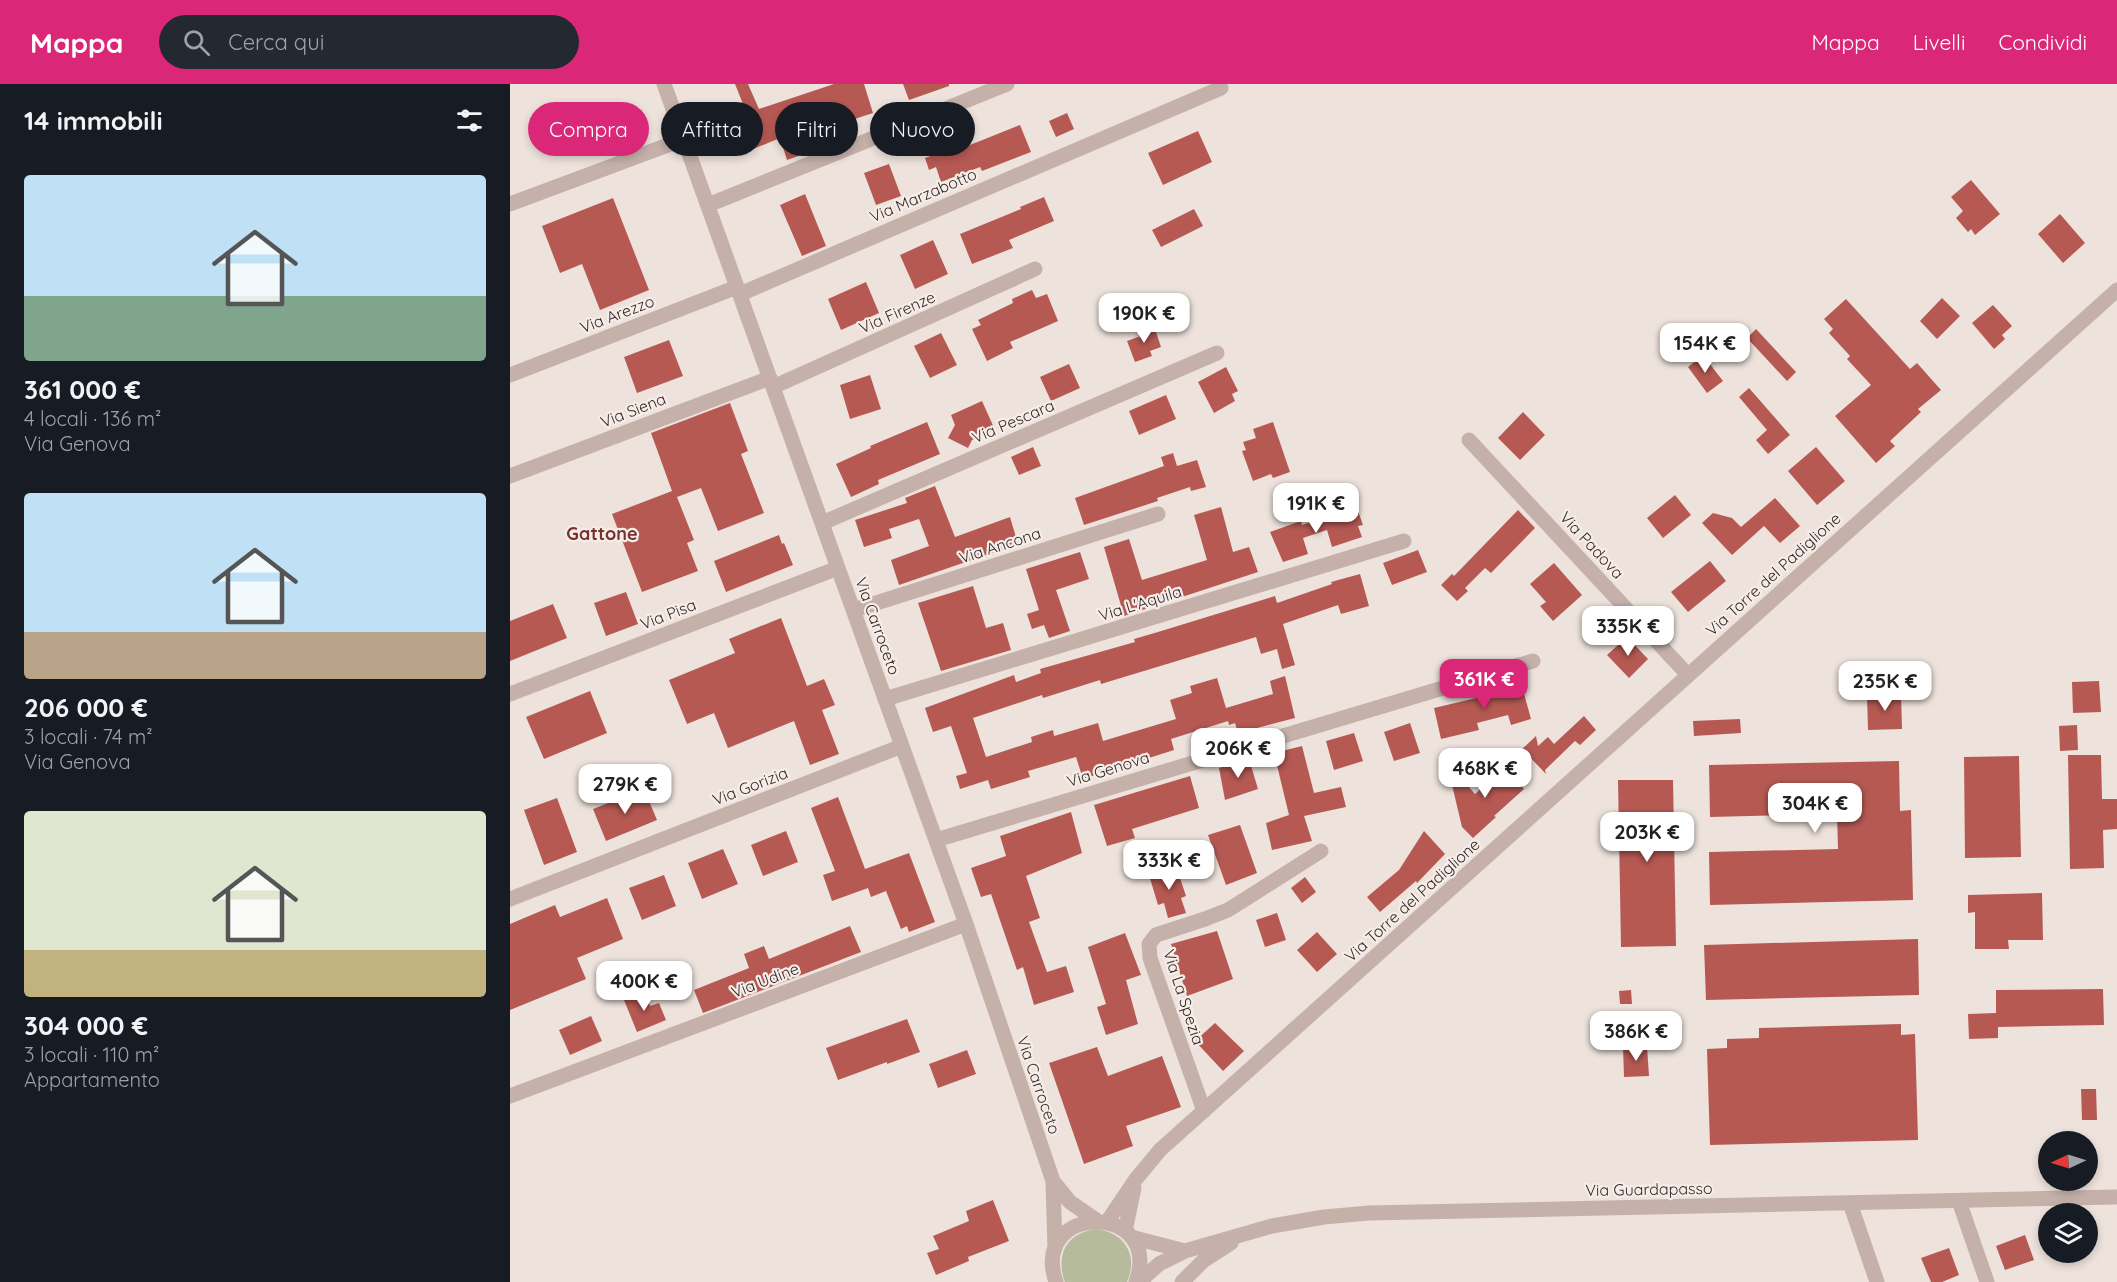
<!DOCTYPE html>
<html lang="it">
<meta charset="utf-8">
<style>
:root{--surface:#171b24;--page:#242831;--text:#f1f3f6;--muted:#9ea1a6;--accent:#db2777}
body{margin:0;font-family:Quicksand,sans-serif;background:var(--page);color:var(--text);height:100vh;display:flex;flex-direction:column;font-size:22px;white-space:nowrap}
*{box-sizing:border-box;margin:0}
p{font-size:20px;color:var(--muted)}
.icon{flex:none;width:33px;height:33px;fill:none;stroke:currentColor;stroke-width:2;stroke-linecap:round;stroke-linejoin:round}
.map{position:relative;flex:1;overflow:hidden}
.sheet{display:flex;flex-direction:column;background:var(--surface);width:510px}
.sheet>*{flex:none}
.banner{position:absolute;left:18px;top:18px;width:570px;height:54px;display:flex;gap:12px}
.needle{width:39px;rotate:266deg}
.fabs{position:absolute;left:1528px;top:1047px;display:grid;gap:12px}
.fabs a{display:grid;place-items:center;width:60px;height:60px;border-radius:50%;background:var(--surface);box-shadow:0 3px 9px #0003;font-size:30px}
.price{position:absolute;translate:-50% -51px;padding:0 14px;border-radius:12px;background:#fff;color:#222;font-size:20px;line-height:39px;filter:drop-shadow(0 2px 3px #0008)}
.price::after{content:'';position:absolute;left:50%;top:36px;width:18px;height:14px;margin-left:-9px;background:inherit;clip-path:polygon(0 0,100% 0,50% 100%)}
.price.on{background:var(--accent);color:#fff}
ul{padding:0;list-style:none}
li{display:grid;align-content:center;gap:12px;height:318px;padding:0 24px}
li span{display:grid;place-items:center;height:186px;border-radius:6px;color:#555}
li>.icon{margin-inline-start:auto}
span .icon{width:108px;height:108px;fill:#fffc;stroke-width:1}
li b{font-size:26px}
h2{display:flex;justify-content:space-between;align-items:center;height:72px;padding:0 24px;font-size:26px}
.chip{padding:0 21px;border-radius:27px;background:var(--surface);box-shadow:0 3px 9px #0003;font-size:21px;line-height:54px}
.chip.on{background:var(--accent);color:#fff}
header{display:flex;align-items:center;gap:36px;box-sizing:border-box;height:84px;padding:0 30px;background:var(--accent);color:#fff}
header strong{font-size:28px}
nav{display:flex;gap:33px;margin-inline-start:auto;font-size:21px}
.search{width:420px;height:54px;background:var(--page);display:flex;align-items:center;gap:15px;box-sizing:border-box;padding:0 21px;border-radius:33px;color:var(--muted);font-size:22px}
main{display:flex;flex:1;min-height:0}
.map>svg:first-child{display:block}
</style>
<header>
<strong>Mappa</strong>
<div class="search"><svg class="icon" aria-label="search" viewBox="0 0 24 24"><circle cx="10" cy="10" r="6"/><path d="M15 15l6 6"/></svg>Cerca qui</div>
<nav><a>Mappa</a><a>Livelli</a><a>Condividi</a></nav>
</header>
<main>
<section class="sheet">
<h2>14 immobili<svg class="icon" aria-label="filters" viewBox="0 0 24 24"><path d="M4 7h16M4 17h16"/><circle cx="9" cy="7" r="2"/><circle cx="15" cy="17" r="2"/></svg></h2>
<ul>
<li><span style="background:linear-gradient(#bfe0f5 65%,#7fa58c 0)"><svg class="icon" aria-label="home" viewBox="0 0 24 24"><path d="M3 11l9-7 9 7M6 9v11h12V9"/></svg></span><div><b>361 000 €</b><p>4 locali · 136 m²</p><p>Via Genova</p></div></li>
<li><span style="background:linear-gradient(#bfe0f5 75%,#b9a48a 0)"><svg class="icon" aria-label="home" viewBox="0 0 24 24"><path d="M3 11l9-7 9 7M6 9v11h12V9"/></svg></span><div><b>206 000 €</b><p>3 locali · 74 m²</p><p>Via Genova</p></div></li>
<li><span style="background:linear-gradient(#dfe7d0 75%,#c2b280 0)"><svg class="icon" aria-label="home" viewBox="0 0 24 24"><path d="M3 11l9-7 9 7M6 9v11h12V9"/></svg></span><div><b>304 000 €</b><p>3 locali · 110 m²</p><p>Appartamento</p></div></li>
</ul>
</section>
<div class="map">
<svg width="1607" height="1198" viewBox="0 0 1607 1198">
<rect width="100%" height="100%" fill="#eee3dc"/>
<!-- green -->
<path fill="#b7bb9e" d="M586,1145C614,1148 629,1171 617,1198H555L554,1196C546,1169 557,1149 586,1145Z"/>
<!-- building -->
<path fill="#b65953" d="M225,0H238L249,25L324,0H354L363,29L314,45L319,61L277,76L270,54L236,68L232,59L218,65L206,38L235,25Z
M393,0H439V2L399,16Z
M557,29L564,45L546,53L539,37Z
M510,41L521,68L472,87L470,83L431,98L426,83L419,86L415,74L454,60L455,63Z
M688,47L702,78L653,101L638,69Z
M379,80L391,112L366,121L354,89Z
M1461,96L1490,130L1465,151L1461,145L1458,148L1446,134L1453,127L1441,113Z
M295,110L316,162L292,172L270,121Z
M534,113L544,137L499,156L503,164L462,180L450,150L511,125L510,123Z
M103,114L139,206L90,226L72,180L50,189L32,142Z
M684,125L693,142L651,163L642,146Z
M1550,130L1575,159L1553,179L1528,150Z
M423,156L438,190L405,205L390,171Z
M356,198L369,229L331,246L318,215Z
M522,206L526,214L537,210L548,237L500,258L503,264L477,277L462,245L471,241L468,236L503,219L502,215Z
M1432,214L1450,232L1427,255L1410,237Z
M1336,215L1400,285L1407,279L1431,306L1408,325L1411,328L1380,357L1385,362L1366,379L1325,332L1361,301L1337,275L1340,272L1319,249L1323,245L1314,235Z
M1483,221L1502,242L1492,251L1495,255L1484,265L1462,239Z
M644,242L651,263L640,267L642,272L625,278L617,257L631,252L630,248Z
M1246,245L1286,288L1277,297L1237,254Z
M431,249L447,281L420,294L404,262Z
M159,256L173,292L127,309L114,273Z
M1193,271L1213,297L1197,309L1178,283Z
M559,280L570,304L541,317L530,293Z
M716,283L728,307L722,310L725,317L704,329L688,298Z
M360,291L371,325L340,335L330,301Z
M1239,304L1280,351L1258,370L1246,356L1257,346L1229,313Z
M656,311L666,335L629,351L619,327Z
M472,317L485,346L462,356L458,364L438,354L445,341L441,331Z
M220,319L238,367L231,370L254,429L208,447L191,404L167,413L184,456L177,459L188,487L132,508L102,430L162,407L141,349Z
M1013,328L1035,351L1010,376L988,354Z
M417,338L430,370L368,396L369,400L341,413L326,380L361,364L360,362Z
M763,338L780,388L763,394L761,390L743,397L732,367L736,366L733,358L746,354L743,345Z
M523,363L531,382L509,391L501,373Z
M1306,363L1335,397L1307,421L1278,387Z
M663,369L667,382L687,376L696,403L681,407L680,403L647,414L648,417L574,441L565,414L654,382L651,373Z
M425,402L445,453L500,433L508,460L389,501L381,476L419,462L409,435L379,445L382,454L354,463L345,436L397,419L395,414Z
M1165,411L1181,431L1153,454L1137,434Z
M1265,414L1290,442L1270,459L1254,442L1222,471L1192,439L1203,429L1222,434L1231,443Z
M711,423L723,468L739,463L748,488L614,532L594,463L619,455L632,496L697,476L684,431Z
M1008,426L1025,444L981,489L975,484L955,504L958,507L947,517L931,501L942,490L944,492Z
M838,427L839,431L848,427L853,441L848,442L852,453L822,463L817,446L793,454L798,470L773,478L760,448L791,437L792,441Z
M269,451L272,460L274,459L283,481L216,508L204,477Z
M908,466L917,488L882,501L873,479Z
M570,468L579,495L546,506L560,547L539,554L534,541L522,545L517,530L529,526L516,485Z
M1200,477L1216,497L1178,528L1161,508Z
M1044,479L1072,511L1043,537L1030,522L1036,518L1020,500Z
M850,490L859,522L831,530L828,521L773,540L785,581L772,585L767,565L751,570L746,553L591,600L590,596L533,614L532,611L463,634L476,673L522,658L521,653L543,646L544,652L588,639L593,657L666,635L660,616L682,609L680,602L707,594L716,624L763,610L760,597L775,592L785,634L728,649L725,639L719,641L718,637L661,655L664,666L573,695L566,673L518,687L520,693L481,705L478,696L450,705L446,692L457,689L441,642L423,648L415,624L504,591L506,598L531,589L530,585L625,558L624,555L648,548L765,512L767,519L822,500L821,498Z
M463,502L476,544L493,539L501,566L431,587L408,519Z
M116,508L128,540L96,552L84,519Z
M43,520L57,554L0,577V537Z
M271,534L297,602L314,595L325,621L312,626L329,670L300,681L284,637L218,664L204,629L177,640L159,596L225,569L219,555Z
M1117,553L1138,575L1119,594L1097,571Z
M1010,595L1021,635L1001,641L998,631L967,639L969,646L931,655L924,624L983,610L981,603Z
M1589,597L1591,628L1563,629L1562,598Z
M80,607L97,649L34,675L16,633Z
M1391,610L1392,645L1358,646L1357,611Z
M1074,632L1086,646L1070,661L1065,657L1035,686L1036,690L1012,665L1026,652L1028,662L1038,653L1044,660Z
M1230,635L1231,649L1184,652L1183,637Z
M900,639L910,669L884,677L874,648Z
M1567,641L1568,666L1550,667L1549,642Z
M844,649L853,677L824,686L816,657Z
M792,662L804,709L831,703L836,723L794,732L802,757L762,766L756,739L779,731L764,669Z
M1558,671H1591L1592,715H1607V745L1593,746L1594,784L1560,785Z
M1509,672L1511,773L1455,774L1454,673Z
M739,675L748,705L715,716L709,684Z
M990,675L1014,705L984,732L986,733L963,754L952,743L942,701L951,694L965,710L986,691L980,684Z
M1389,677L1390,727L1401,726L1403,816L1200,821L1199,768L1328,765L1327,730L1200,733L1199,681Z
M680,692L689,724L622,745L625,754L597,762L584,721Z
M1108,696H1163L1166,862L1111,863Z
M134,705L147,736L96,757L83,725Z
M328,713L355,785L399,769L425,838L399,848L397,842L391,845L376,807L361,813L358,804L322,817L313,791L325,787L301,724Z
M47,714L67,768L34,781L14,726Z
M561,728L572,769L516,792L530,834L519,838L537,888L556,882L564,908L524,921L513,883L507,886L481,810L471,813L461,784L496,772L490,752Z
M730,741L747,789L716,801L698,751Z
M276,747L288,778L253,792L241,761Z
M914,747L935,770L907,799L906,797L870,828L857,813L889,786Z
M213,765L228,800L192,815L178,779Z
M666,782L676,812L671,814L676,829L658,834L654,819L648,821L639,791Z
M154,791L166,822L132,836L119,804Z
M795,793L806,808L792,819L781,804Z
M1532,809L1533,856H1498L1499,865H1465V828L1458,829V811Z
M97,814L113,855L67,874L76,895L0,926V840L45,821L50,833Z
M767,829L776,856L755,863L746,836Z
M340,842L351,868L193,929L184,906L239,884L234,870L254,862L259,875Z
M707,847L723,895L677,912L661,860Z
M807,848L827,870L807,888L787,866Z
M615,849L631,891L616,896L628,940L596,951L587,923L596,920L578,863Z
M1408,855L1409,911L1196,916L1194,861Z
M1593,905L1594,941L1488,943V954L1459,955L1458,930L1486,929V906Z
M1121,906L1122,920H1110L1109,907Z
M135,908L140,922L149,919L156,936L127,948L114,916Z
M81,932L92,957L60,971L49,946Z
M397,935L410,968L377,980V978L328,996L316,964Z
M705,939L734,967L713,987L685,957Z
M1391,940V951L1405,950L1408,1056L1200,1061L1197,965L1217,964V955L1249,954V944Z
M1137,962L1139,992L1114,993L1113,963Z
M587,963L598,992L652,972L671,1023L616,1042L623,1062L574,1080L539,979Z
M457,966L466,990L428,1004L419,980Z
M1571,1005H1586L1587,1036H1572Z
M483,1116L499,1157L458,1173L459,1177L426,1191L417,1169L429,1165L423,1152L459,1137L456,1127Z
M1515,1151L1524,1176L1495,1186L1486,1162Z
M1439,1164L1449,1191L1432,1198H1421L1411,1174Z"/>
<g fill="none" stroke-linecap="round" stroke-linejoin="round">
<!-- minor -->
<path stroke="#c5b1aa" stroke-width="15" d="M154,0L456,840L543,1097L545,1164
M0,120L174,55
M198,121L497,0
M230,210L711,4
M0,291L227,203
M263,303L525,185
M959,356L1178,591
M0,392L260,294
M312,439L707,269
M344,526L648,430
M0,610L328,484
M375,615L894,457
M426,756L1023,577
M0,815L392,662
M0,1012L456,840
M694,1027L640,874L639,860L646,851L695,835L718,826L811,767
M543,1097L560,1118L586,1136
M1449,1117L1477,1198
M1340,1119L1367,1198
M597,1138L626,1095L650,1066L1607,206
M615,1147L624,1104
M621,1153L675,1167
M546,1198C519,1118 654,1118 626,1198
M629,1198L649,1180L675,1167L762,1142L814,1133L859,1129L1607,1113
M672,1198L693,1177L721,1159"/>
</g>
<g text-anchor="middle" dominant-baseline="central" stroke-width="4.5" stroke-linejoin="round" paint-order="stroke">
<!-- street labels -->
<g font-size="16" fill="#332a28" stroke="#f7ede8">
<text transform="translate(413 111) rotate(-23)">Via Marzabotto</text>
<text transform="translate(387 228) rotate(-24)">Via Firenze</text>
<text transform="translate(107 230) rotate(-21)">Via Arezzo</text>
<text transform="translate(123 326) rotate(-21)">Via Siena</text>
<text transform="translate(503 337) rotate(-23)">Via Pescara</text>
<text transform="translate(490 461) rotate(-18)">Via Ancona</text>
<text transform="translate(1082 461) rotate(47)">Via Padova</text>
<text transform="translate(1263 490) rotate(-42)">Via Torre del Padiglione</text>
<text transform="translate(630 519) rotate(-17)">Via L'Aquila</text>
<text transform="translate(158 530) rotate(-21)">Via Pisa</text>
<text transform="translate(368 542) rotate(70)">Via Carroceto</text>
<text transform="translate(598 685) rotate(-17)">Via Genova</text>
<text transform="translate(240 702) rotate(-21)">Via Gorizia</text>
<text transform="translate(902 816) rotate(-42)">Via Torre del Padiglione</text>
<text transform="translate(255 896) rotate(-21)">Via Udine</text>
<text transform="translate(674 913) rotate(72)">Via La Spezia</text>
<text transform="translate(529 1001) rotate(71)">Via Carroceto</text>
<text transform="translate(1139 1105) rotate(-1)">Via Guardapasso</text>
</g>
<!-- neighbourhood labels -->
<g font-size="18" font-weight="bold" fill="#78312c" stroke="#f7ede8">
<text x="92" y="449">Gattone</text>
</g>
</g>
</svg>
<div class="fabs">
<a><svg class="needle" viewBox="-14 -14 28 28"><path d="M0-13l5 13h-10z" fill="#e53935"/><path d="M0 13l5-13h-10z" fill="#9ea1a6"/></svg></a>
<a><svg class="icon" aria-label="layers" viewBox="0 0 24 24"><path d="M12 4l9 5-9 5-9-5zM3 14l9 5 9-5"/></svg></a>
</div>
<b class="price" style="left:634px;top:260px">190K €</b>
<b class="price" style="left:1195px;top:290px">154K €</b>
<b class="price" style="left:806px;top:450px">191K €</b>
<b class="price" style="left:1118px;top:573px">335K €</b>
<b class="price on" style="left:974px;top:626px">361K €</b>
<b class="price" style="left:1375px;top:628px">235K €</b>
<b class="price" style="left:728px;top:695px">206K €</b>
<b class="price" style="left:975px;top:715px">468K €</b>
<b class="price" style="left:115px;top:731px">279K €</b>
<b class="price" style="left:1305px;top:750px">304K €</b>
<b class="price" style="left:1137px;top:779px">203K €</b>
<b class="price" style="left:659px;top:807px">333K €</b>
<b class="price" style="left:134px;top:928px">400K €</b>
<b class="price" style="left:1126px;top:978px">386K €</b>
<div class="banner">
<a class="chip on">Compra</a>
<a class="chip">Affitta</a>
<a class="chip">Filtri</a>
<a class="chip">Nuovo</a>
</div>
</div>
</main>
